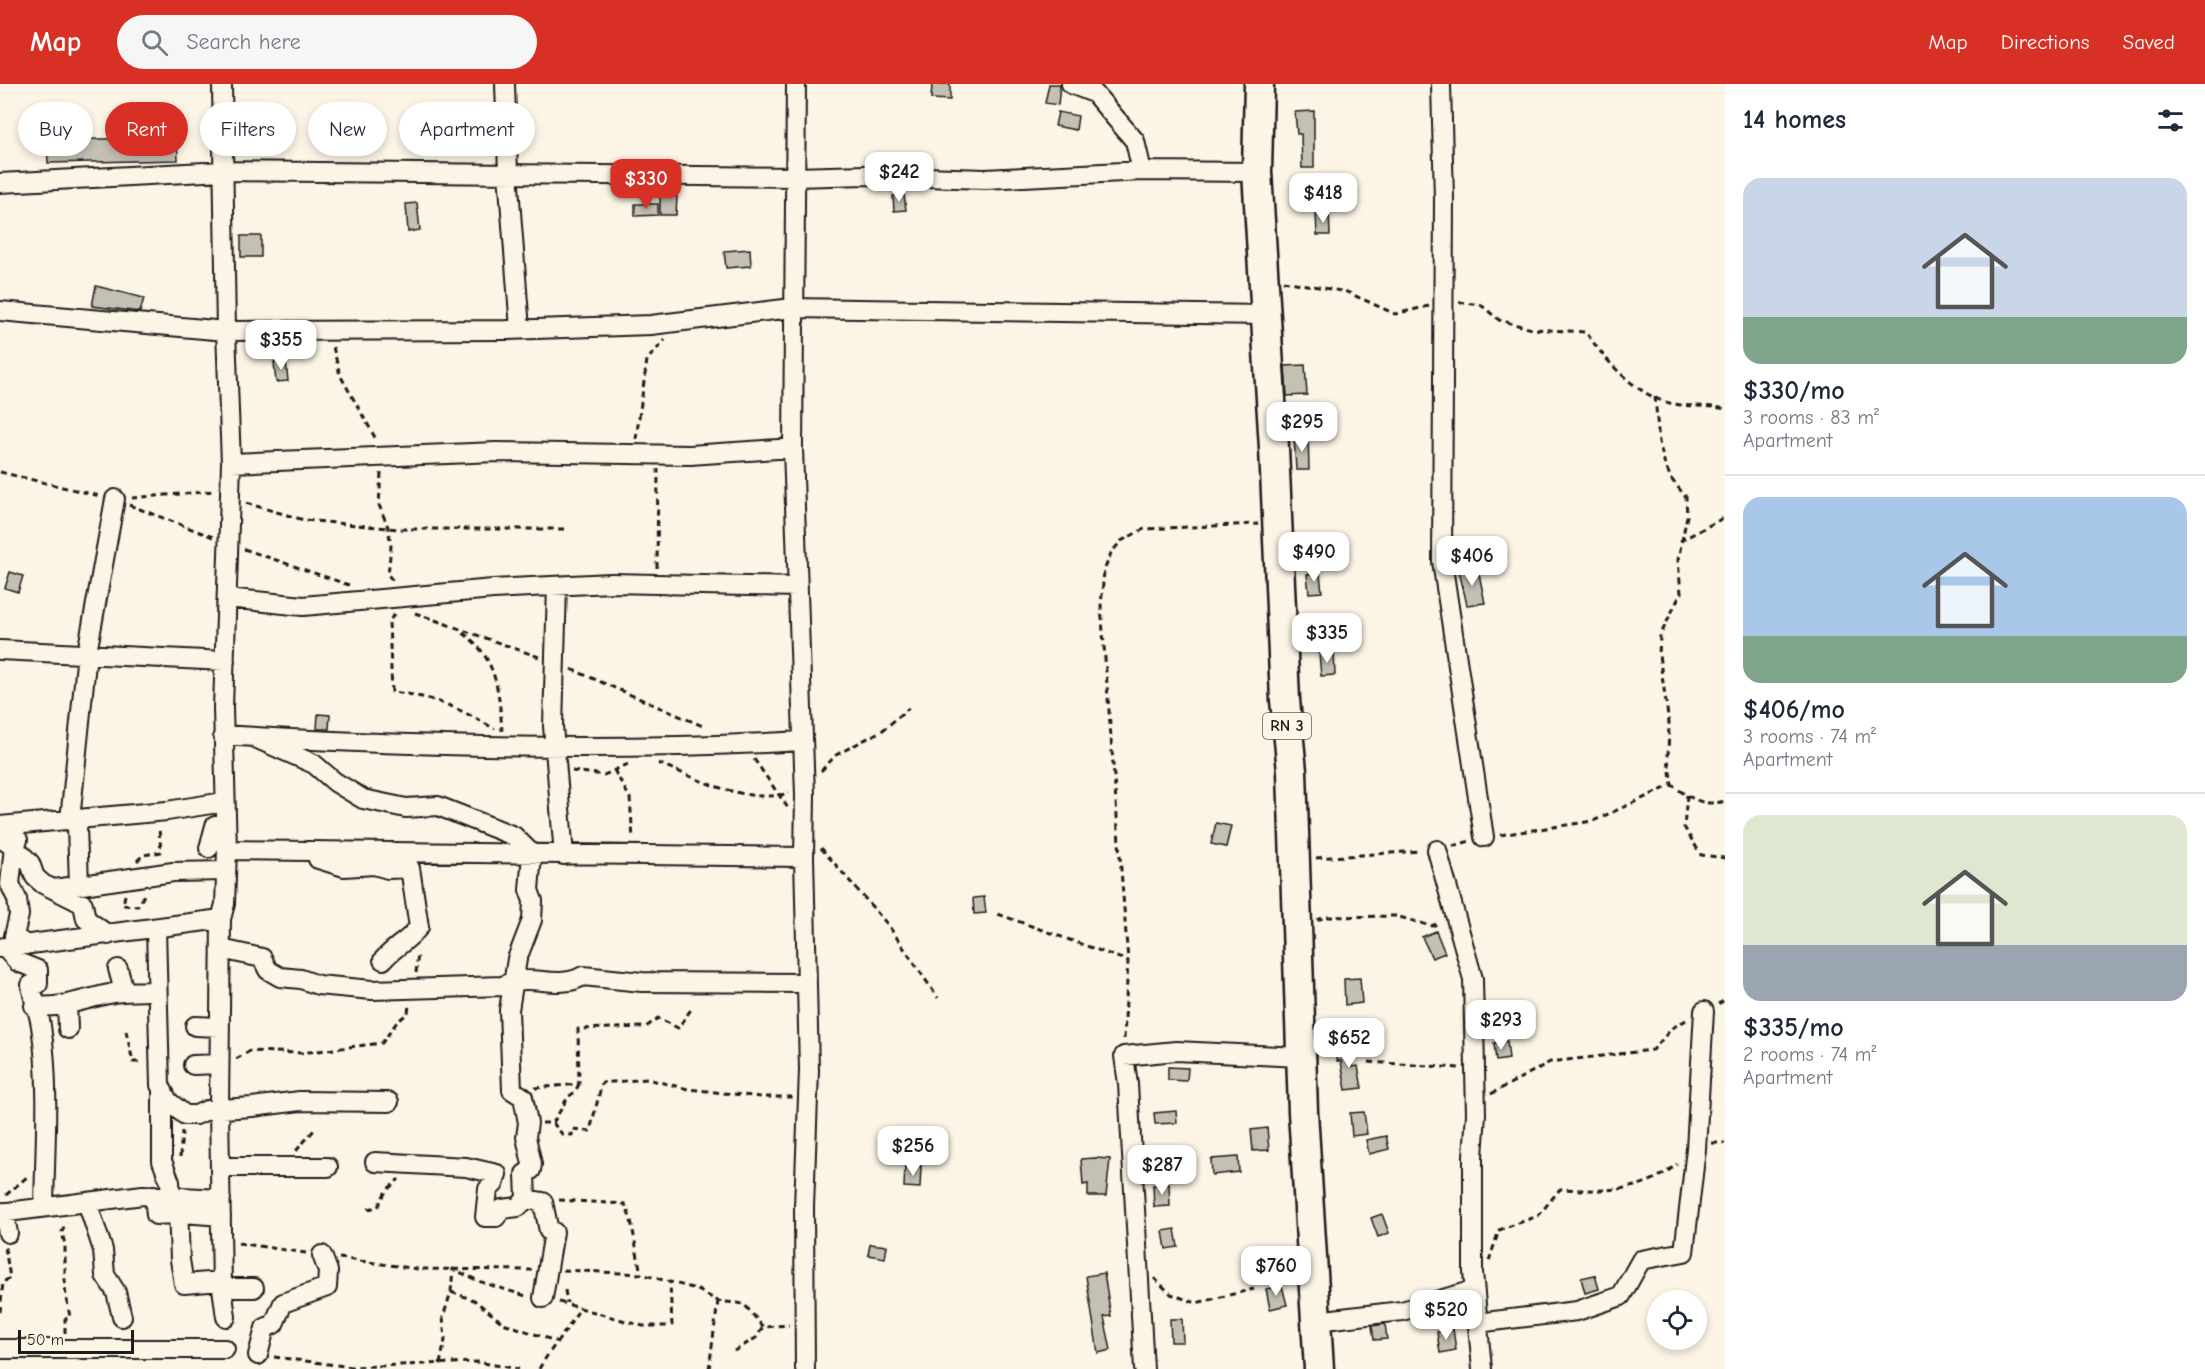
<!DOCTYPE html>
<meta charset="utf-8">
<style>
:root{--surface:#fff;--page:#f6f6f7;--text:#1f2937;--muted:#747a83;--line:#e0e1e3;--accent:#d93025}
body{margin:0;font-family:"Comic Neue",sans-serif;background:var(--page);color:var(--text);height:100vh;display:flex;flex-direction:column;font-size:22px;white-space:nowrap}
*{box-sizing:border-box;margin:0}
p{font-size:20px;color:var(--muted)}
.icon{flex:none;width:33px;height:33px;fill:none;stroke:currentColor;stroke-width:2;stroke-linecap:round;stroke-linejoin:round}
.map{position:relative;flex:1;overflow:hidden}
.panel{display:flex;flex-direction:column;background:var(--surface);width:480px}
.panel>*{flex:none}
.hud{position:absolute;left:18px;top:18px;width:570px;height:54px;display:flex;gap:12px}
.buttons{position:absolute;left:1647px;top:1206px;display:grid;gap:12px}
.buttons a{display:grid;place-items:center;width:60px;height:60px;border-radius:50%;background:var(--surface);box-shadow:0 3px 9px #0003;font-size:30px}
.scale{position:absolute;left:18px;bottom:15px;width:116px;box-sizing:border-box;padding-left:6px;border:3px solid #1c1c1c;border-top:0;font-size:16px;line-height:21px;white-space:nowrap;color:#1c1c1c;-webkit-text-stroke:4px #fcf5e5;paint-order:stroke}
.price{position:absolute;translate:-50% -51px;padding:0 14px;border-radius:12px;background:#fff;color:#222;font-size:20px;line-height:39px;filter:drop-shadow(0 2px 3px #0008)}
.price::after{content:'';position:absolute;left:50%;top:36px;width:18px;height:14px;margin-left:-9px;background:inherit;clip-path:polygon(0 0,100% 0,50% 100%)}
.price.active{background:var(--accent);color:#fff}
ul{padding:0;list-style:none}
li{display:grid;align-content:center;gap:12px;height:318px;padding:0 18px}
li+li{border-top:2px solid var(--line)}
li span{display:grid;place-items:center;height:186px;border-radius:18px;color:#555}
li>.icon{margin-inline-start:auto}
span .icon{width:108px;height:108px;fill:#fffc;stroke-width:1}
li b{font-size:26px}
h2{display:flex;justify-content:space-between;align-items:center;height:72px;padding:0 18px;font-size:26px}
.tag{padding:0 21px;border-radius:27px;background:var(--surface);box-shadow:0 3px 9px #0003;font-size:21px;line-height:54px}
.tag.active{background:var(--accent);color:#fff}
header{display:flex;align-items:center;gap:36px;box-sizing:border-box;height:84px;padding:0 30px;background:var(--accent);color:#fff}
header strong{font-size:28px}
nav{display:flex;gap:33px;margin-inline-start:auto;font-size:21px}
.search{width:420px;height:54px;background:var(--page);display:flex;align-items:center;gap:15px;box-sizing:border-box;padding:0 21px;border-radius:33px;color:var(--muted);font-size:22px}
main{display:flex;flex:1;min-height:0}
.map>svg:first-child{display:block}
</style>
<header>
<strong>Map</strong>
<div class="search"><svg class="icon" aria-label="search" viewBox="0 0 24 24"><circle cx="10" cy="10" r="6"/><path d="M15 15l6 6"/></svg>Search here</div>
<nav><a>Map</a><a>Directions</a><a>Saved</a></nav>
</header>
<main>
<div class="map">
<svg width="1725" height="1285" viewBox="0 0 1725 1285">
<rect width="100%" height="100%" fill="#fcf5e5"/>
<filter id="ink" filterUnits="userSpaceOnUse"><feTurbulence type="fractalNoise" baseFrequency=".0167" numOctaves="2"/><feDisplacementMap in="SourceGraphic" scale="12" xChannelSelector="R" yChannelSelector="G"/><feConvolveMatrix kernelMatrix="1 2 1 2 8 2 1 2 1" color-interpolation-filters="sRGB"/></filter>
<g filter="url(#ink)">
<!-- building -->
<path fill="#c4c0b3" stroke="#1c1c1c" stroke-width="1.5" d="M932,0H950V16L931,15Z
M1049,0H1060L1058,21L1045,19Z
M160,27H176L178,76L48,79L47,56L161,54Z
M1314,27V84H1302L1301,50H1297L1295,28Z
M1058,28L1078,32L1076,46L1055,42Z
M452,56L454,69L436,71L434,59Z
M660,111L677,112L676,131H660Z
M904,111L906,126L894,127L893,112Z
M417,119L420,146L408,148L406,120Z
M635,120H658V131L635,132Z
M1316,128H1329L1330,151H1317Z
M241,152H261V173H241Z
M750,165L751,182L726,184L724,167Z
M96,202L144,214L140,228L92,222Z
M286,277L288,297L276,298L274,278Z
M1305,281L1307,311L1287,312L1285,282Z
M1308,351L1309,386H1296L1294,352Z
M1478,485L1485,519L1467,521L1459,487Z
M10,488L23,492L18,508L5,504Z
M1307,490H1320L1322,508L1309,509Z
M1334,568L1335,591L1321,592L1319,569Z
M318,630L330,631L329,645H317Z
M1216,739L1231,742L1226,763L1211,760Z
M984,813L986,829L974,830L973,814Z
M1436,847L1445,869L1432,874L1422,853Z
M1360,894L1362,919L1345,921L1344,895Z
M1507,957L1509,975L1496,977L1494,959Z
M1338,964L1353,965L1352,983L1358,982L1362,1004L1346,1006L1341,977H1337Z
M1168,983L1188,984L1187,997L1168,996Z
M1176,1027L1177,1039L1155,1040L1154,1029Z
M1364,1028L1367,1050L1352,1052L1350,1029Z
M1267,1044L1269,1066L1253,1067L1251,1046Z
M1386,1052L1389,1065L1369,1070L1366,1056Z
M1238,1073L1239,1088L1212,1091L1211,1075Z
M1095,1074L1110,1075L1106,1112H1088V1100L1083,1101L1081,1075Z
M905,1082H921L920,1104L904,1103Z
M1169,1100L1170,1122L1154,1123L1153,1101Z
M1382,1130L1389,1149L1378,1153L1371,1134Z
M1175,1145L1178,1163L1166,1165L1163,1147Z
M870,1160L887,1162L885,1174L868,1171Z
M1104,1189L1111,1232L1104,1233L1111,1266L1098,1269L1086,1192Z
M1595,1191L1599,1205L1585,1209L1581,1194Z
M1282,1202L1287,1221L1270,1225L1266,1205Z
M1170,1235H1182L1183,1258H1171Z
M1385,1240L1387,1255L1374,1256L1372,1242Z
M1453,1245L1456,1266L1440,1269L1437,1248Z"/>
<g fill="none" stroke-linecap="round" stroke-linejoin="round">
<!-- minor casing -->
<g stroke="#1c1c1c" stroke-width="22">
<path id="minor" d="M222,0L226,247L507,246L651,241L792,224L1266,231
M505,0L508,89L520,245
M796,0L793,364L805,711L804,773L809,986L804,1123L805,1285
M1071,0L1094,9L1135,57L1142,87
M1441,0L1444,115L1442,477L1484,753
M0,99L223,87L795,93L865,91L985,95L1142,87L1257,88
M0,227L226,247L231,379L223,624L227,766L225,820L221,835L0,864
M231,379L496,368L690,371L793,364
M557,502L553,642L564,771
M227,514L303,522L493,505L611,499L798,503
M0,566L225,577
M223,651C416,663 611,668 803,657
M253,653L314,680L335,698L363,715L406,724L438,722L514,752L532,770L529,806L533,817L532,836L517,875L509,926L512,1006L523,1013L528,1039L526,1053L532,1080L531,1086L525,1090L526,1115L543,1118L549,1147L554,1148L543,1214
M0,742L167,727L224,718
M0,754L14,763L30,779L35,793L43,800L83,820L86,835L108,851
M18,756L14,763L10,800L17,815L19,831L14,852L26,861
M209,764L215,742L225,739
M227,766L804,773
M1437,766L1473,895L1476,1030L1473,1072V1188L1482,1285
M318,775L344,783L374,781L388,785L410,784L419,843C407,858 395,862 383,876
M79,801L77,742L70,736L87,569L115,415
M54,805L173,788L225,787
M221,835L219,1025L222,1204L226,1233
M156,844L160,1001L168,1017L185,1031H196L207,1026L252,1023L300,1017L389,1018
M4,863L18,878L38,886V900L31,901C33,915 39,928 41,942C50,1001 45,1063 44,1123
M221,865L262,874L268,886L280,893L301,895L318,901L372,906L503,902C527,887 558,907 583,892L642,898L807,899
M118,885L124,907
M67,920L68,945
M34,922C60,925 84,915 109,910C125,906 141,909 157,906
M195,942L220,943
M193,981L219,980
M162,1009V1077L170,1098L171,1112L178,1124L180,1176L184,1200L221,1197
M375,1078L466,1083L497,1090L494,1100L488,1105L485,1133H496L502,1125L518,1123L526,1115
M220,1083H328
M154,1111L156,1131L184,1129L221,1132
M87,1118L103,1166L105,1191L116,1208L122,1233
M4,1128L8,1149
M0,1129L143,1111L221,1115
M222,1204H254
M1316,1237L1402,1227L1474,1206
M1477,1239L1577,1227L1621,1212L1641,1176L1684,1168L1696,1065L1704,927
M0,1265H225
M258,1271L265,1244L274,1240L283,1219L327,1203L328,1187L322,1171
M1144,1285L1128,1000L1124,972L1176,967L1301,973"/>
</g>
<!-- trunk casing -->
<g stroke="#1c1c1c" stroke-width="33">
<path id="trunk" d="M1259,0L1257,88L1274,364L1285,616L1292,687L1303,1028L1319,1285"/>
</g>
<!-- path -->
<path stroke="#1c1c1c" stroke-width="3" stroke-dasharray="6 4.5" stroke-linecap="butt" d="M1283,197L1347,208L1395,230L1429,222
M1459,218L1481,221L1499,236L1532,245L1586,248C1605,277 1639,314 1674,320C1691,323 1708,321 1725,325
M333,263L340,291L377,357
M1655,313L1659,358L1665,381L1672,396L1686,413L1687,432L1678,476L1681,509L1660,552L1659,571L1669,639L1668,675L1672,701
M636,355L647,276L665,256
M0,388L100,412
M381,389L379,421L388,443L391,462L388,491L394,498
M132,414L215,407
M246,419L304,436L398,445H564
M129,421L213,453
M1680,457L1725,433
M244,465L349,501
M657,484L658,385
M415,529L539,573
M394,530L389,538L392,608C436,613 456,623 495,645
M463,549C497,573 499,608 502,647
M571,585L705,643
M754,675L788,724
M658,679C698,695 747,721 789,709
M614,686L630,714L633,755
M572,687L604,691L628,680
M821,687L836,671L883,646L909,624
M1687,711L1684,743L1701,771L1725,774
M1500,751L1593,737L1672,701C1690,714 1702,723 1725,717
M1453,762L1470,757
M821,764L888,841L938,914
M1316,774L1420,767
M137,777L143,771L161,768L159,744
M125,811L123,821L138,822L145,809
M998,830L1128,877
M1317,836L1326,833L1396,832L1431,842L1440,839
M416,889L418,868
M1718,920L1725,916
M126,947L133,978H143
M1124,955L1128,877L1101,522L1104,487L1111,469L1121,457L1144,445L1258,440
M236,975L250,967L301,969L382,959L397,938L408,929L409,921
M1369,978L1459,984
M535,1004L579,1000L578,945L646,943L658,934L678,944L692,924
M1491,1010L1550,978L1653,966L1672,944L1688,935
M542,1039H553L562,1050L572,1051L573,1045L590,1047L602,999L647,995L688,1005L761,1013H792
M553,1039L568,1013L575,1008L579,1000
M1712,1059H1725
M296,1067L315,1045
M180,1073L182,1047
M6,1111L28,1092
M559,1116L625,1120L631,1136L641,1190
M368,1125L378,1123L386,1107L399,1095
M238,1159L306,1169
M339,1174L418,1185L532,1186
M1489,1177L1499,1146L1538,1132L1560,1105C1603,1107 1642,1110 1677,1080
M563,1186L641,1190L696,1205L718,1217L744,1220L763,1243L789,1241
M1154,1194L1171,1210L1196,1219L1254,1205
M565,1206L567,1219
M451,1208L474,1216L503,1239L558,1258
M559,1218L643,1242H669L672,1241L670,1199
M0,1228L3,1198L10,1194L5,1163
M65,1249V1235L70,1233L65,1205V1161L62,1148L66,1138
M734,1267L756,1254L763,1243
M274,1273L352,1283L477,1278L519,1285
M440,1280L445,1256L443,1233L451,1208L453,1185L481,1198L526,1212
M539,1285C551,1263 569,1246 580,1223
M709,1285L718,1217"/>
<!-- minor -->
<use href="#minor" stroke="#fcf5e5" stroke-width="18"/>
<!-- trunk -->
<use href="#trunk" stroke="#fcf5e5" stroke-width="28"/>
</g>
</g>
<g text-anchor="middle" dominant-baseline="central" stroke-width="5" stroke-linejoin="round" paint-order="stroke">
<!-- shield labels -->
<rect fill="#fcf5e5" stroke="#5f5d58" stroke-width="1.5" x="1263" y="629" width="48" height="26" rx="4.5"/>
<g font-size="16" font-weight="bold" fill="#1c1c1c">
<text x="1287" y="642">RN 3</text>
</g>
</g>
</svg>
<div class="buttons">
<a><svg class="icon" aria-label="locate" viewBox="0 0 24 24"><circle cx="12" cy="12" r="6"/><path d="M12 2v4M12 18v4M2 12h4M18 12h4"/></svg></a>
</div>
<div class="scale">50 m</div>
<b class="price" style="left:899px;top:119px">$242</b>
<b class="price active" style="left:646px;top:126px">$330</b>
<b class="price" style="left:1323px;top:140px">$418</b>
<b class="price" style="left:281px;top:287px">$355</b>
<b class="price" style="left:1302px;top:369px">$295</b>
<b class="price" style="left:1314px;top:499px">$490</b>
<b class="price" style="left:1472px;top:503px">$406</b>
<b class="price" style="left:1327px;top:580px">$335</b>
<b class="price" style="left:1501px;top:967px">$293</b>
<b class="price" style="left:1349px;top:985px">$652</b>
<b class="price" style="left:913px;top:1093px">$256</b>
<b class="price" style="left:1162px;top:1112px">$287</b>
<b class="price" style="left:1276px;top:1213px">$760</b>
<b class="price" style="left:1446px;top:1257px">$520</b>
<div class="hud">
<a class="tag">Buy</a>
<a class="tag active">Rent</a>
<a class="tag">Filters</a>
<a class="tag">New</a>
<a class="tag">Apartment</a>
</div>
</div>
<section class="panel">
<h2>14 homes<svg class="icon" aria-label="filters" viewBox="0 0 24 24"><path d="M4 7h16M4 17h16"/><circle cx="9" cy="7" r="2"/><circle cx="15" cy="17" r="2"/></svg></h2>
<ul>
<li><span style="background:linear-gradient(#c9d6e8 75%,#7fa58c 0)"><svg class="icon" aria-label="home" viewBox="0 0 24 24"><path d="M3 11l9-7 9 7M6 9v11h12V9"/></svg></span><div><b>$330/mo</b><p>3 rooms · 83 m²</p><p>Apartment</p></div></li>
<li><span style="background:linear-gradient(#a9c7e8 75%,#7fa58c 0)"><svg class="icon" aria-label="home" viewBox="0 0 24 24"><path d="M3 11l9-7 9 7M6 9v11h12V9"/></svg></span><div><b>$406/mo</b><p>3 rooms · 74 m²</p><p>Apartment</p></div></li>
<li><span style="background:linear-gradient(#dfe7d0 70%,#9aa5b1 0)"><svg class="icon" aria-label="home" viewBox="0 0 24 24"><path d="M3 11l9-7 9 7M6 9v11h12V9"/></svg></span><div><b>$335/mo</b><p>2 rooms · 74 m²</p><p>Apartment</p></div></li>
</ul>
</section>
</main>
